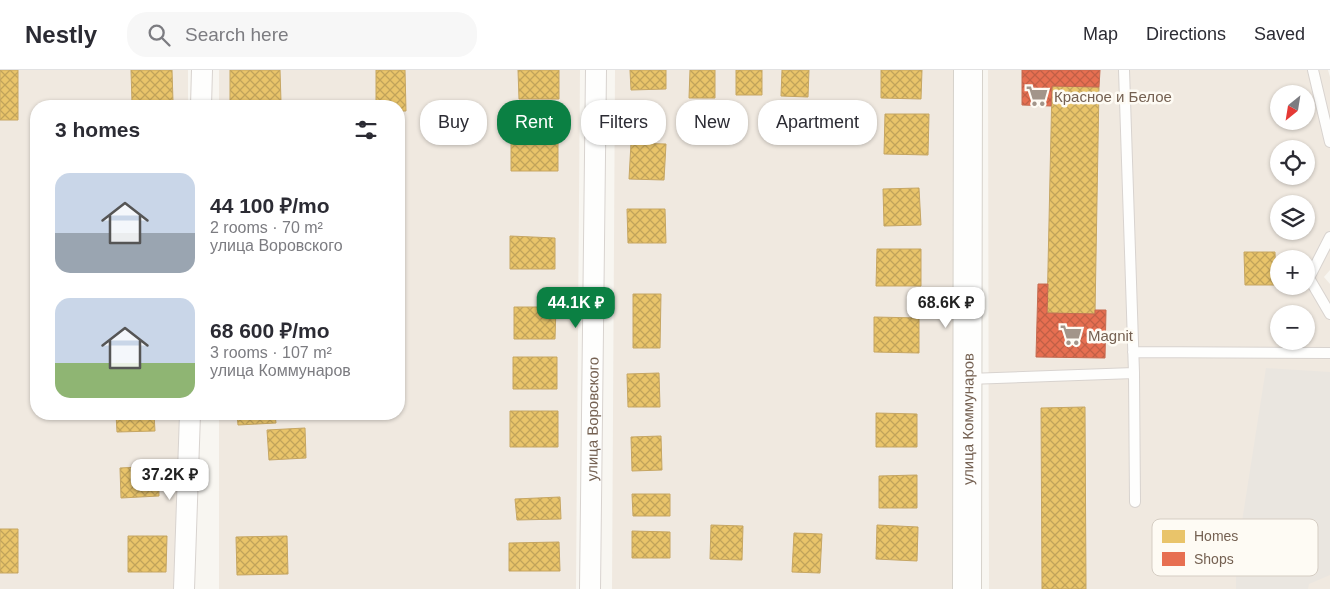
<!DOCTYPE html>
<meta charset="utf-8">
<style>
:root{--surface:#fff;--page:#f7f7f7;--text:#2b2b33;--muted:#7c7c81;--line:#e1e1e2;--accent:#0b8043}
body{margin:0;font-family:Arial,sans-serif;background:var(--page);color:var(--text);height:100vh;display:flex;flex-direction:column;font-size:19px;white-space:nowrap}
*{box-sizing:border-box;margin:0}
p{font-size:16px;color:var(--muted)}
.icon{flex:none;width:28px;height:28px;fill:none;stroke:currentColor;stroke-width:2;stroke-linecap:round;stroke-linejoin:round}
.map{position:relative;flex:1;overflow:hidden}
.sheet{position:absolute;left:30px;top:30px;width:375px;height:320px;display:flex;flex-direction:column;background:var(--surface);border-radius:20px;box-shadow:0 1px 4px #0004}
.sheet>*{flex:none}
.hud{position:absolute;left:420px;top:30px;width:475px;height:45px;display:flex;gap:10px}
.needle{width:32px;rotate:210deg}
.tools{position:absolute;left:1270px;top:15px;display:grid;gap:10px}
.tools a{display:grid;place-items:center;width:45px;height:45px;border-radius:50%;background:var(--surface);box-shadow:0 1px 4px #0004;font-size:25px}
.price{position:absolute;translate:-50% -42px;padding:0 11px;border-radius:10px;background:#fff;color:#222;font-size:16px;line-height:32px;filter:drop-shadow(0 1px 2px #0008)}
.price::after{content:'';position:absolute;left:50%;top:30px;width:15px;height:11px;margin-left:-8px;background:inherit;clip-path:polygon(0 0,100% 0,50% 100%)}
.price.on{background:var(--accent);color:#fff}
ul{padding:0;list-style:none}
li{display:flex;align-items:center;gap:15px;height:125px;padding:0 25px}
li span{display:grid;place-items:center;flex:none;width:140px;height:100px;border-radius:15px;color:#555}
li>.icon{margin-inline-start:auto}
span .icon{width:60px;height:60px;fill:#fffc;stroke-width:1}
li b{font-size:21px}
h2{display:flex;justify-content:space-between;align-items:center;height:60px;padding:0 25px;font-size:21px}
.chip{padding:0 18px;border-radius:20px;background:var(--surface);box-shadow:0 1px 4px #0004;font-size:18px;line-height:45px}
.chip.on{background:var(--accent);color:#fff}
header{display:flex;align-items:center;gap:30px;box-sizing:border-box;height:70px;padding:0 25px;background:var(--surface);border-bottom:1px solid var(--line)}
header strong{font-size:24px}
nav{display:flex;gap:28px;margin-inline-start:auto;font-size:18px}
.search{width:350px;height:45px;background:var(--page);display:flex;align-items:center;gap:12px;box-sizing:border-box;padding:0 18px;border-radius:20px;color:var(--muted);font-size:19px}
.map>svg:first-child{display:block}
</style>
<header>
<strong>Nestly</strong>
<div class="search"><svg class="icon" aria-label="search" viewBox="0 0 24 24"><circle cx="10" cy="10" r="6"/><path d="M15 15l6 6"/></svg>Search here</div>
<nav><a>Map</a><a>Directions</a><a>Saved</a></nav>
</header>
<div class="map">
<svg width="1330" height="519" viewBox="0 0 1330 519">
<defs>
<pattern id="homes-cross-hatch" width="8" height="8" patternUnits="userSpaceOnUse" patternTransform="scale(1.25)"><rect width="8" height="8" fill="#e9c46a"/><path d="M0 0l8 8M0 8l8-8" fill="none" stroke="#c1a35a"/></pattern>
<pattern id="shops-cross-hatch" width="8" height="8" patternUnits="userSpaceOnUse" patternTransform="scale(1.25)"><rect width="8" height="8" fill="#e76f51"/><path d="M0 0l8 8M0 8l8-8" fill="none" stroke="#c05f46"/></pattern>
</defs>
<rect width="100%" height="100%" fill="#f8f6f1"/>
<!-- residential -->
<path fill="#f0e9e0" fill-rule="evenodd" d="M0,0H188V36H36V344H186L184,519H0Z
M219,0H580L576,519H219V344H399V36H219Z
M615,0H955L952,519H612Z
M988,0H1328L1330,7V200L1324,207L1330,214V519H989ZM1279,24H1306V51H1279ZM1279,79H1306V106H1279ZM1279,134H1306V161H1279ZM1279,189H1306V216H1279ZM1279,244H1306V271H1279Z"/>
<!-- industrial -->
<path fill="#eae6e0" d="M1266,298L1330,302V505L1309,514L1308,519H1236V490Z"/>
<!-- homes -->
<path fill="url(#homes-cross-hatch)" stroke="#c6a663" d="M0,0H18V50H0Z
M131,0H172L173,32L132,33Z
M230,0H280L281,32H230Z
M376,0H405L406,41H399V36H376Z
M518,0H559V29H519Z
M630,0H666V19L631,20Z
M690,0H715V28H689Z
M736,0H762V25H736Z
M782,0H809L808,27L781,26Z
M881,0H922L921,29L881,28Z
M1052,16L1099,17L1095,244L1047,243Z
M885,44H929L928,85L884,84Z
M511,71H558V101H511Z
M631,73L666,74L664,110L629,109Z
M919,118L921,155L884,156L883,119Z
M627,139H665L666,173H628Z
M510,166L555,168V199H510Z
M877,179H921V216H876Z
M1244,182H1275L1276,215H1245Z
M633,224H661L660,278H633Z
M514,237H556L555,269H514Z
M874,247L919,248V283L874,282Z
M513,287H557V319H513Z
M659,303L660,337H628L627,304Z
M1085,337L1086,519H1042L1041,338Z
M510,341H558V377H510Z
M876,343L917,344V377H876Z
M116,344H154L155,361L117,362Z
M237,344H275L276,353L238,355Z
M305,358L306,388L269,390L267,360Z
M661,366L662,400L632,401L631,367Z
M158,396L159,426L121,428L120,398Z
M917,405V438H879V406Z
M632,424H670V446H633Z
M560,427L561,449L517,450L515,429Z
M711,455L743,456L742,490L710,489Z
M877,455L918,457L917,491L876,489Z
M0,459H18V503H0Z
M632,461L670,462V488H632Z
M794,463L822,464L820,503L792,502Z
M128,466H167L166,502H128Z
M287,466L288,504L237,505L236,467Z
M559,472L560,501H509V473Z"/>
<!-- shops -->
<path fill="url(#shops-cross-hatch)" stroke="#c56b51" d="M1022,0H1100L1099,17L1052,16L1051,36L1022,35Z
M1038,214H1048L1047,243L1095,244V240H1106L1105,288L1036,287Z"/>
<g fill="none" stroke-linecap="round" stroke-linejoin="round">
<!-- lane casing -->
<g stroke="#d8d3cf" stroke-width="12">
<path id="lane" d="M1124,0L1134,303L1135,432
M1313,0L1330,72
M1330,167L1309,208L1330,244
M1133,282L1330,283
M968,309L1134,303"/>
</g>
<!-- street casing -->
<g stroke="#d8d3cf" stroke-width="22">
<g id="street">
<path d="M201,36L202,0"/>
<path d="M184,519L190,344"/>
<path id="s1" d="M590,519L596,0"/>
</g>
</g>
<!-- secondary casing -->
<g stroke="#d6d2cb" stroke-width="30">
<g id="secondary">
<path id="s2" d="M967,519L968,0"/>
</g>
</g>
<!-- lane -->
<use href="#lane" stroke="#fefefd" stroke-width="10"/>
<!-- street -->
<use href="#street" stroke="#fefefd" stroke-width="20"/>
<!-- secondary -->
<use href="#secondary" stroke="#fefefd" stroke-width="28"/>
</g>
<!-- icons -->
<defs>
<g id="supermarket-bare" transform="scale(1.725)"><path d="M-6-5.5h2.5l.6 2H6L4.5 2H-2.5L-4.4-4H-6ZM-1.5 3.2a1.3 1.3 0 1 0 .1 0ZM3 3.2a1.3 1.3 0 1 0 .1 0Z" fill="#a3958a" stroke="#fefbf4" stroke-width="2.5" paint-order="stroke"/></g>
</defs>
<g fill-rule="evenodd">
<use href="#supermarket-bare" x="1037" y="26"/>
<use href="#supermarket-bare" x="1071" y="265"/>
</g>
<g text-anchor="middle" dominant-baseline="central" stroke-width="5" stroke-linejoin="round" paint-order="stroke">
<!-- poi labels -->
<g font-size="15" fill="#756152" stroke="#fefbf4" text-anchor="start">
<text x="1054" y="26">Красное и Белое</text>
<text x="1088" y="265">Magnit</text>
</g>
<!-- street labels -->
<g font-size="15" fill="#756152" stroke="#fefbf4">
<text stroke="none"><textPath href="#s1" startOffset="170">улица Воровского</textPath></text>
<text stroke="none"><textPath href="#s2" startOffset="170">улица Коммунаров</textPath></text>
</g>
</g>
<!-- legend -->
<rect x="1152" y="449" width="166" height="57" rx="8" fill="#fefbf4" stroke="#d5cdc3" stroke-width="1"/>
<rect x="1162" y="460" width="23" height="13" fill="#e9c46a"/>
<rect x="1162" y="482" width="23" height="14" fill="#e76f51"/>
<g font-size="14" fill="#756152">
<text x="1194" y="471">Homes</text>
<text x="1194" y="494">Shops</text>
</g>
</svg>
<div class="tools">
<a><svg class="needle" viewBox="-14 -14 28 28"><path d="M0-13l5 13h-10z" fill="#e53935"/><path d="M0 13l5-13h-10z" fill="#7c7c81"/></svg></a>
<a><svg class="icon" aria-label="locate" viewBox="0 0 24 24"><circle cx="12" cy="12" r="6"/><path d="M12 2v4M12 18v4M2 12h4M18 12h4"/></svg></a>
<a><svg class="icon" aria-label="layers" viewBox="0 0 24 24"><path d="M12 4l9 5-9 5-9-5zM3 14l9 5 9-5"/></svg></a>
<a>+</a>
<a>−</a>
</div>
<b class="price on" style="left:576px;top:259px">44.1K ₽</b>
<b class="price" style="left:946px;top:259px">68.6K ₽</b>
<b class="price" style="left:170px;top:431px">37.2K ₽</b>
<div class="hud">
<a class="chip">Buy</a>
<a class="chip on">Rent</a>
<a class="chip">Filters</a>
<a class="chip">New</a>
<a class="chip">Apartment</a>
</div>
<section class="sheet">
<h2>3 homes<svg class="icon" aria-label="filters" viewBox="0 0 24 24"><path d="M4 7h16M4 17h16"/><circle cx="9" cy="7" r="2"/><circle cx="15" cy="17" r="2"/></svg></h2>
<ul>
<li><span style="background:linear-gradient(#c9d6e8 60%,#9aa5b1 0)"><svg class="icon" aria-label="home" viewBox="0 0 24 24"><path d="M3 11l9-7 9 7M6 9v11h12V9"/></svg></span><div><b>44 100 ₽/mo</b><p>2 rooms · 70 m²</p><p>улица Воровского</p></div></li>
<li><span style="background:linear-gradient(#c9d6e8 65%,#8fb573 0)"><svg class="icon" aria-label="home" viewBox="0 0 24 24"><path d="M3 11l9-7 9 7M6 9v11h12V9"/></svg></span><div><b>68 600 ₽/mo</b><p>3 rooms · 107 m²</p><p>улица Коммунаров</p></div></li>
</ul>
</section>
</div>
